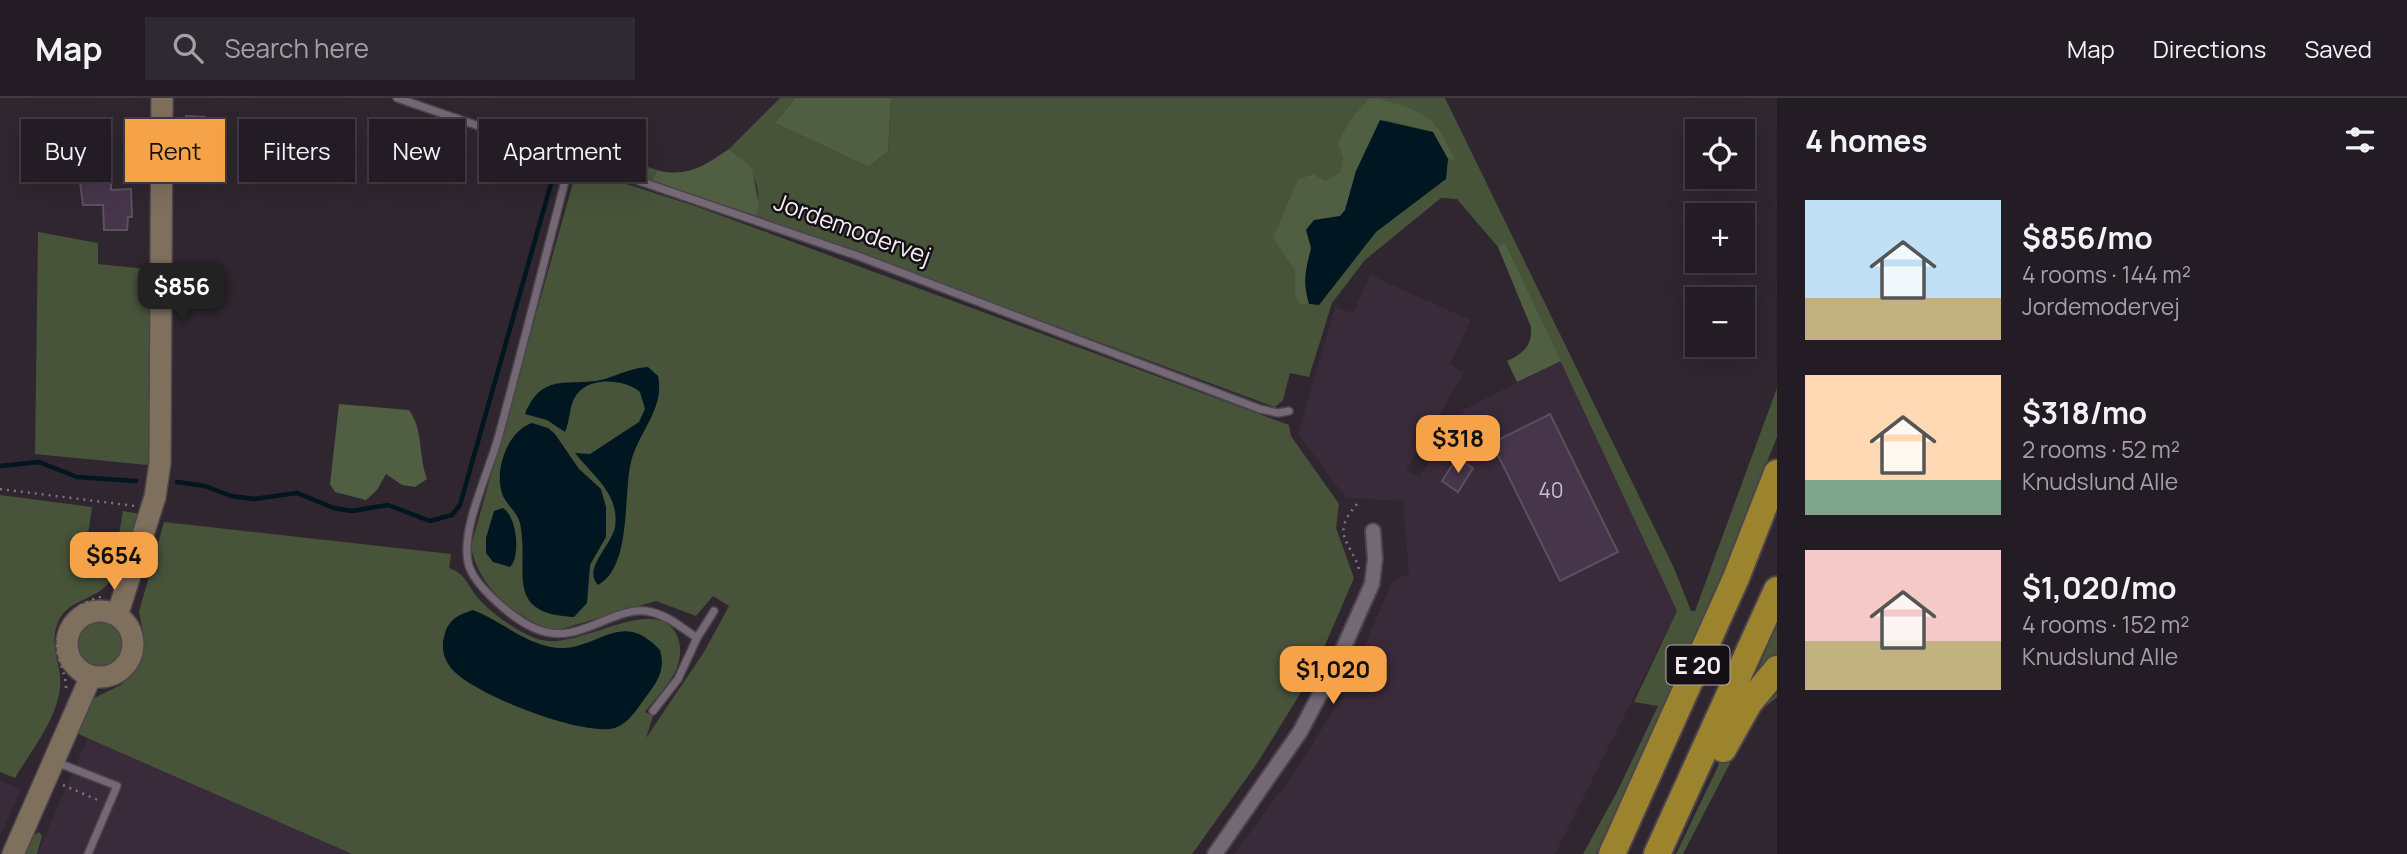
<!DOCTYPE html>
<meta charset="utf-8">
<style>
:root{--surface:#231c24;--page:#2f2931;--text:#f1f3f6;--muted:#a3a1a6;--line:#403a41;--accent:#f6a248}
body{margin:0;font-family:Manrope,sans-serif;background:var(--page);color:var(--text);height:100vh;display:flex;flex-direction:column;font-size:26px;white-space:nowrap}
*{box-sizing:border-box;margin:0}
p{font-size:23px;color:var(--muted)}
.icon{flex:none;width:38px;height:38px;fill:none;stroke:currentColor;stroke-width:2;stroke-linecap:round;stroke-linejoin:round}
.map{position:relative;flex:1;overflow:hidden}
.sheet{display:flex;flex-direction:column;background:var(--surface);width:630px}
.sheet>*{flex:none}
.banner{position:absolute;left:21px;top:21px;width:665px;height:63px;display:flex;gap:14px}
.controls{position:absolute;left:1685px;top:21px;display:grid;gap:14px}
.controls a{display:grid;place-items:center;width:70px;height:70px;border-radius:0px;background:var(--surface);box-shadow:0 7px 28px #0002,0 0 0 2px var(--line);font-size:35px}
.price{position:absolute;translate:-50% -60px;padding:0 16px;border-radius:14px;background:var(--accent);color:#111;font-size:23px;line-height:46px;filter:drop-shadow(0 2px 4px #0008)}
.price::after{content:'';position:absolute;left:50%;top:42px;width:21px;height:16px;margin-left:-10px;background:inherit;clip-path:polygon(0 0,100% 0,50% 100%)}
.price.on{background:#222;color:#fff}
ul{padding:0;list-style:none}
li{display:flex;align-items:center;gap:21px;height:175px;padding:0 28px}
li span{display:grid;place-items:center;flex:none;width:196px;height:140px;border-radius:0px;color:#555}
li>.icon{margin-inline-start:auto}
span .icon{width:84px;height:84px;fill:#fffc;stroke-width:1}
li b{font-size:30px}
h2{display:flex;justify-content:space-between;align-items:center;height:84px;padding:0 28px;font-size:30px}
.tag{padding:0 24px;border-radius:0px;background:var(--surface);box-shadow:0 7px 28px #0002,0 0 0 2px var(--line);font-size:24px;line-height:63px}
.tag.on{background:var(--accent);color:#111}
header{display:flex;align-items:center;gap:42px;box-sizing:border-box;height:98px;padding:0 35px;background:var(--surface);border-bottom:2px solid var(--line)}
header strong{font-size:33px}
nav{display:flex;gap:38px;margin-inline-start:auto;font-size:24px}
.search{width:490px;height:63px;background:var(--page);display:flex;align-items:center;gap:18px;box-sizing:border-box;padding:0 24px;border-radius:0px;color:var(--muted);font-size:26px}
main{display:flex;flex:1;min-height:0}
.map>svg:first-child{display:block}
</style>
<header>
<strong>Map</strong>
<div class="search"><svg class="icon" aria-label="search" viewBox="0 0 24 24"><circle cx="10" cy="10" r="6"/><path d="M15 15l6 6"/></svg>Search here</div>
<nav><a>Map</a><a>Directions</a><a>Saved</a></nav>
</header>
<main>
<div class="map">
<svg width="1777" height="756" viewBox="0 0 1777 756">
<rect width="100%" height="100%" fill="#2f2630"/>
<!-- built -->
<path fill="#3a2b3a" d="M1370,177L1471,222L1450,266L1464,275L1406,372L1419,379L1465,311L1561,263L1677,513L1555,756H1234L1291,679L1341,601L1393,482L1409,476L1403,403L1346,400L1298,336L1335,209L1353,215Z
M88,639L352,756H37Z
M0,682L21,691L0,738Z"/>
<!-- green -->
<path fill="#47543a" d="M407,0L533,41H564L657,72L652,83Z
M780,0H795L775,25L868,69L888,54L891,0H1445L1674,470L1691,513H1695L1777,290V339L1773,349L1704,520L1596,756H1583L1617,694L1658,608L1634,604L1677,513L1505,144L1498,149L1457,101L1441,100L1365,162L1332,205L1309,279L1290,275L1283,302L1275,309L757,118C762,85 753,71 729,51Z
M577,70L698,109L1289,327L1291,338L1339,406L1336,430L1354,480L1313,575L1256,667L1192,756H352L76,635L94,600L121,587L139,568L144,538L139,514L164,424L451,456L449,470C465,475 468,488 478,500C492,516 520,536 541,542C581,552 660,491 678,540C688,570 662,592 645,614L653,618L646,640L704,554L729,508L713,498L696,518L656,503L555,533C516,520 478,490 471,448Z
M38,134L98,145V166L155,172L152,355L147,367L35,356Z
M0,397L92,409L88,437L118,442L123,413L140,416C133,436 121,474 106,488C92,502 68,503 59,522C47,549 63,566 60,590C56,623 31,653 15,680L0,674Z
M74 546a27 27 0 1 1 54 0a27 27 0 1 1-54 0Z
M1777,526V567L1749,593Z
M1777,579V599L1755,617L1683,756H1676L1722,660Z
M39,734L42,738L37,756H23L28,740Z"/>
<!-- forest -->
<path fill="#505e42" d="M795,0H891L888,54L868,69L775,25Z
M1370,0C1381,0 1387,4 1397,6C1433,16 1440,30 1455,62L1448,61L1433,34L1384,21L1356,73L1346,112L1340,118L1314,122L1308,128C1305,137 1310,140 1311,149C1313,170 1302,182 1309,206H1300L1295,198V172L1273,140L1298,82L1313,76L1325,83L1340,75L1343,60L1338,45L1350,22Z
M729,51L752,70L759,107L757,118L652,83L657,72C687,80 704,68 729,51Z
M1505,144L1561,263L1517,284L1507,263C1524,255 1532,248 1531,229L1498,149Z
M339,306L409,312C424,333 418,357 427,381L415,389L402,387L386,376L377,392L366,402L335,394L330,386Z"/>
<!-- water -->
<path fill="#001620" d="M1380,22L1433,34L1448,61L1446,81L1376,134L1319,207L1309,206C1302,182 1306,172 1311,150L1306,132L1314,122L1340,118L1345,112L1356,73Z
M648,269L658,278C665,311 639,333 631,364C623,396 632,469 598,487C582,471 612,447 615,429C620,396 593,378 575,355L590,356L639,324L645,311L640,294C623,280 585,278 574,301C569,311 570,323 565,334L547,322L525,316C543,272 570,290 605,281C620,276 632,270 648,269Z
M532,325L548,330L555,336L579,371L601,391L606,409V439L590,467L587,505L574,519C502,516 530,472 520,425C517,414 507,407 503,398C493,374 507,333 532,325Z
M503,410C517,419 521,458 510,469L493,464L486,455V440L494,413Z
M473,512C502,523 531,551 564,550C601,548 623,512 660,552C666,572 657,584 645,600C637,611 629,625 615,630C582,639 472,596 451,570C444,562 441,549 444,539C448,522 457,517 473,512Z"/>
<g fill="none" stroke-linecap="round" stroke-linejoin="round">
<!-- stream -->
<path stroke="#001620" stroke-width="4.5" d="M0,368L39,364L77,379L136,383
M177,384L205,388L231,398L254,401L297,395L334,410L352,413L388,407L430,423L452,417L460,407L554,75"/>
</g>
<!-- building -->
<path fill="#47354c" stroke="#5b515d" stroke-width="2" d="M186,18L205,19L204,34L186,33Z
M111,60V92L131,91L132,119H128L127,132H104L103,107H83L79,76H75V64H79V61Z
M1550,316L1618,454L1560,483L1492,345Z
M1457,360L1473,370L1458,394L1442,383Z"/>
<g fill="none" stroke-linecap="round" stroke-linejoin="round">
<!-- lane casing -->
<g stroke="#4c444d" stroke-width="10">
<path id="lane" d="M397,0L858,158L1260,311L1278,315L1289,313
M571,60C547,152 524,245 499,337C490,372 461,429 468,464C472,487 514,521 534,530C580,551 612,505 651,514C669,518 682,530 697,540L678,581L653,613
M697,540L714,513
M56,664L117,688L88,756"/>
</g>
<!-- street casing -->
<g stroke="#4c444d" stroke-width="18">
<path id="street" d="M1215,756L1300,634L1339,560L1372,486L1375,461L1373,433"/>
</g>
<!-- secondary casing -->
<g stroke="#4c444d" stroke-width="24">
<path id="secondary" d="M67 546a33 33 0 1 1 66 0a33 33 0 1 1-66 0Z
M117,518L155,399L160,365L162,0
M13,756L91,578"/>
</g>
<!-- highway casing -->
<g stroke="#4c444d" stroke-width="30">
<path id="highway" d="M1723,651L1749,605L1777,571
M1612,756L1736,480L1777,375
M1657,756L1777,492"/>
</g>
<!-- path -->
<path stroke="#7e767f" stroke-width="2.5" stroke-dasharray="2 5" stroke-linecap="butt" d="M0,391L135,408
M1357,406C1330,437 1350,442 1359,471
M66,590C66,578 61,569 58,557C52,527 76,503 105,498
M63,687L98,702"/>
<!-- lane -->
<use href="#lane" stroke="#736873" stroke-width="7"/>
<!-- street -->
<use href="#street" stroke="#736873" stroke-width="14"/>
<!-- secondary -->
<use href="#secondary" stroke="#7f705e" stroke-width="21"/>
<!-- highway -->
<use href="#highway" stroke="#9c842e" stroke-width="26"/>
</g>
<g text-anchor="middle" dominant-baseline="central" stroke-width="5" stroke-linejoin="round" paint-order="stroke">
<!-- number labels -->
<g font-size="21" fill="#c9bfca">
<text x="1551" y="392">40</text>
</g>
<!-- shield labels -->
<rect fill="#151015" stroke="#b1abb1" stroke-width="2" x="1666.5" y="547.5" width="63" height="39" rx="5"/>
<g font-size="23" font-weight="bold" fill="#f4edf4">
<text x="1698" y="567">E 20</text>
</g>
<!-- street labels -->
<g font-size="24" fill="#f4edf4" stroke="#151015">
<text transform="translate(853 130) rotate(20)">Jordemodervej</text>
</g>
</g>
</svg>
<div class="controls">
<a><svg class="icon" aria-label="locate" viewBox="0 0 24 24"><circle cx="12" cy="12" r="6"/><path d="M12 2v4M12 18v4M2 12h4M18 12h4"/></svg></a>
<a>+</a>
<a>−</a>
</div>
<b class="price on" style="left:182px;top:225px">$856</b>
<b class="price" style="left:1458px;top:377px">$318</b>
<b class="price" style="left:114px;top:494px">$654</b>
<b class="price" style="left:1333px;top:608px">$1,020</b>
<div class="banner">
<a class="tag">Buy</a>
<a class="tag on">Rent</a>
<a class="tag">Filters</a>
<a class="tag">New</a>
<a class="tag">Apartment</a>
</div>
</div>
<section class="sheet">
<h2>4 homes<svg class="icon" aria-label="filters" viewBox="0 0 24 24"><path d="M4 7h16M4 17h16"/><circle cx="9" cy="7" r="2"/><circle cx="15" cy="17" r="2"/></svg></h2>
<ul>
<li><span style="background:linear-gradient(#bfe0f5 70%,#c2b280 0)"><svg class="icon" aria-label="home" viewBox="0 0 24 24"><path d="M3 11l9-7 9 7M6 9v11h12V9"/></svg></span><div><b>$856/mo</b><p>4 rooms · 144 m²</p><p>Jordemodervej</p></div></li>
<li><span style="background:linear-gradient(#ffd9b3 75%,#7fa58c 0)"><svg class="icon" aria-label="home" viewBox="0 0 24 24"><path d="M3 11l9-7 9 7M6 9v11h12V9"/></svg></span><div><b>$318/mo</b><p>2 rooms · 52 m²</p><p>Knudslund Alle</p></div></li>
<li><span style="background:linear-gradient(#f6c9c9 65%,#c2b280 0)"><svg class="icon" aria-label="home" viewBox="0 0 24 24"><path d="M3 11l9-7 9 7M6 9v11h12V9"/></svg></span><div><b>$1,020/mo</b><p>4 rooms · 152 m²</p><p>Knudslund Alle</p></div></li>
</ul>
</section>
</main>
